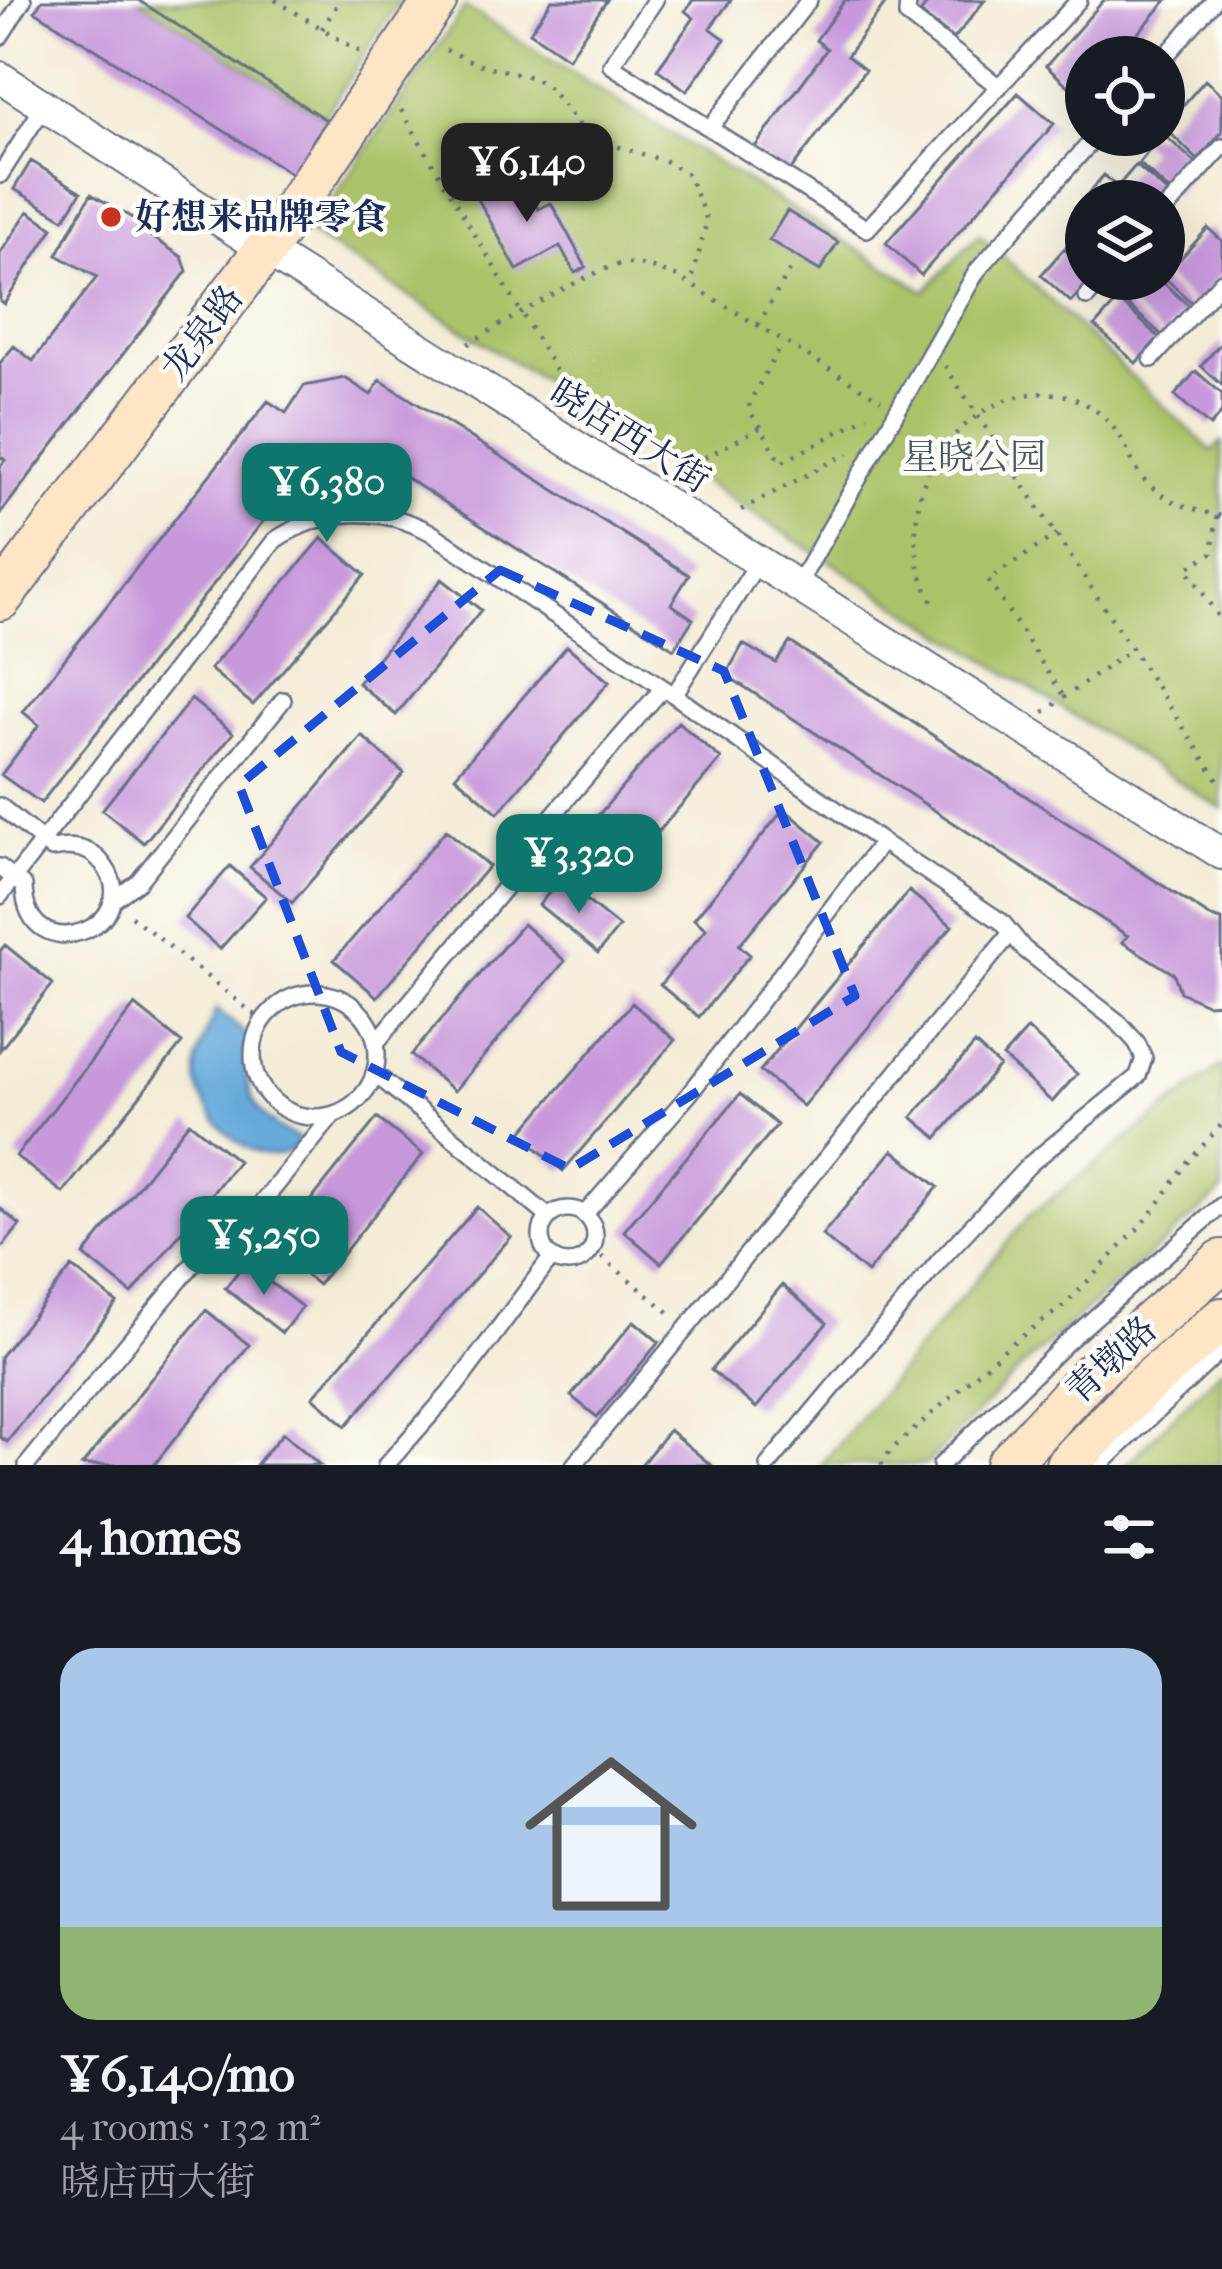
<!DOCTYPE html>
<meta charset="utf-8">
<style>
:root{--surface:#171b24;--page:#20242c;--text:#f1f3f6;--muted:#9ea1a6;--line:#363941;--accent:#0f766e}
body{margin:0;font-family:"IM FELL French Canon","Noto Serif SC",serif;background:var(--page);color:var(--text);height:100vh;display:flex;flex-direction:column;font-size:45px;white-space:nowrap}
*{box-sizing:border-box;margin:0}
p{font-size:39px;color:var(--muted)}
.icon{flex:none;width:66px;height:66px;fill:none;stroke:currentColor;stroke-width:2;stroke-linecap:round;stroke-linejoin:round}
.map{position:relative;height:1465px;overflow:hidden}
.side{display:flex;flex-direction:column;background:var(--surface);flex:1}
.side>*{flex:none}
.controls{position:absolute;left:1065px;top:36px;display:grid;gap:24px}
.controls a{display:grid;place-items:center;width:120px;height:120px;border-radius:50%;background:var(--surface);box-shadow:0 12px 48px #0002;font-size:60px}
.price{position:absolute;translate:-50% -102px;padding:0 27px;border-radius:24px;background:var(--accent);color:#fff;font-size:39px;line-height:78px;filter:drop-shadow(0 3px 6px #0008)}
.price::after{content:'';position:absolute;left:50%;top:72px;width:36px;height:27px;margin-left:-18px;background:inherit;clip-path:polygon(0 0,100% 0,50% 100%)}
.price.active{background:#222;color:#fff}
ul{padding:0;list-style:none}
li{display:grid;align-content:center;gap:24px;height:636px;padding:0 60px}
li+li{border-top:3px solid var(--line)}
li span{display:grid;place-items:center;height:372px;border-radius:36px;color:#555}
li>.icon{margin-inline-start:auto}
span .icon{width:216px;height:216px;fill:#fffc;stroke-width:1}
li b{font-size:51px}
h2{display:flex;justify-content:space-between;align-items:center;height:144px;padding:0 60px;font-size:51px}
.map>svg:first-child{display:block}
</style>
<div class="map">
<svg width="1222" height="1465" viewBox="0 0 1222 1465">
<rect width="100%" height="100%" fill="#fdfcf7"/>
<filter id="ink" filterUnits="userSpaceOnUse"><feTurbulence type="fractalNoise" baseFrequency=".00833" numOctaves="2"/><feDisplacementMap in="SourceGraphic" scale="24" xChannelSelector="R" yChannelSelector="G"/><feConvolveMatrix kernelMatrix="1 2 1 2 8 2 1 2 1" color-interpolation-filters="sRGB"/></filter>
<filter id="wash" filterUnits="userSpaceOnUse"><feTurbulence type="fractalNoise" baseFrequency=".004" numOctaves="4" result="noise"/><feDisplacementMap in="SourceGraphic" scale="48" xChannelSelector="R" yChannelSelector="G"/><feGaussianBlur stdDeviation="2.7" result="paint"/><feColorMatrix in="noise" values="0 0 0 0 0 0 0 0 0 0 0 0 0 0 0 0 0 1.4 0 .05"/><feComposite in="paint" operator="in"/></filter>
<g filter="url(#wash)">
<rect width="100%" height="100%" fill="#f3ecd6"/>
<!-- green -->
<path fill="#abc267" stroke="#637862" stroke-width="3" d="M138,0H400L324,117Z
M465,7L925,291L979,234L1212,451L1222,442V809L309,233Z
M1222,1065V1192L1031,1358L926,1465H821L1030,1215Z
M1222,1368V1465H1126Z"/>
<!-- water -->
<path fill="#66aadc" stroke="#406c9d" stroke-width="3" d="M216,1009L247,1035C243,1089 248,1117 301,1140C268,1186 198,1119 196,1074C196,1053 208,1028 216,1009Z"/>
<g id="blocks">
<!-- building -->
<path fill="#c798db" d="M42,0H138L326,120L292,174L35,11Z
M552,0H607L568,58L530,32Z
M693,0H731L710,28L725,39L687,91L657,69L694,18L685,11Z
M845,0H888L847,56L865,70L786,177L752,151L827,49L816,40Z
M930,0H985L954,39L920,13Z
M1104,0H1167L1117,57H1086V92L1081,97L1046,66Z
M1205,80L1222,95V132L1198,160L1164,127Z
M1018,93L1054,124L921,275L886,243Z
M1141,135H1164L1198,165L1173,194L1139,163L1150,150L1138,139Z
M31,161L81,192L64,219L14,189Z
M1136,165L1168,193L1161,201H1086V208L1080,203L1104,175L1117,187Z
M518,174L538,209L551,203L586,267L575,273L560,246L517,270L477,197Z
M91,194L139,222L137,227L182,257L187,271L0,514V467L5,460L0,456V363L14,346L33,361L97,277L57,255Z
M28,211L53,228L4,304L0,301V254Z
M787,211L838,242L820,271L769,240Z
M1086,224V264L1066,247Z
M1208,228L1222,241V273L1194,305L1164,277Z
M1064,249L1086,269V279H1091L1071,302L1041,275Z
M1151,279H1159L1189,306L1163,336L1128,305Z
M1118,300L1159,337L1136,363L1095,326Z
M1222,342V385L1201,366Z
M1196,371L1222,394V412L1210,426L1175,395Z
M345,378L371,395L380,380L689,575L671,604L693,619L674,649L402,475L286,492L41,803L1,775L39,725L23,712L268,401L286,413L304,386Z
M322,538L365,575L253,705L210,669Z
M442,579L481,610L396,715L358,683Z
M790,642L1211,917L1222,920V1003L1207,1004L1180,992L1174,974L1122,942L1128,936L726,675L743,644L776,663Z
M567,646L609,682L498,813L455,776Z
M191,699L233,733L144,843L102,810Z
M678,722L721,759L609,889L566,853Z
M362,736L404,773L292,903L250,867Z
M784,809L824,842L739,945L750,955L699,1017L660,985L706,929L694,919Z
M446,830L489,866L377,997L334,960Z
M230,866L266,897L220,949L185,918Z
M560,879L619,927L598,953L539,905Z
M909,891L952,926L803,1106L760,1071Z
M523,924L565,961L454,1091L411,1055Z
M5,945L53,984L0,1050V951Z
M632,1003L675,1040L563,1171L520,1134Z
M135,1005L182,1043L63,1193L16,1156Z
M1028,1029L1077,1074L1052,1102L1003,1057Z
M975,1044L999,1066L937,1138L912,1117Z
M740,1094L777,1125L661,1263L624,1231Z
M377,1118L423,1154L318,1285L272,1249Z
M189,1122L238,1161L132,1294L84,1255Z
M893,1150L938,1187L867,1273L822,1235Z
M477,1207L511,1237L346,1426L313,1397Z
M0,1208L20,1225L0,1250Z
M245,1263L302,1307L282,1333L225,1288Z
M72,1267L117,1303L7,1442L0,1437V1357Z
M782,1285L827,1323L756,1408L711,1370Z
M206,1310L249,1345L154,1465H82Z
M634,1321L659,1342L597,1417L571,1396Z
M669,1430L711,1465H641Z
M283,1433L320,1465H256Z"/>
</g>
</g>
<g filter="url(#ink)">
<use href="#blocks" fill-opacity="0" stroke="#677188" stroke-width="3"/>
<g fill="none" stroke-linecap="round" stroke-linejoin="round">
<!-- lane casing -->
<g stroke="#677188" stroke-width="20">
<path id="lane" d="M655,0L611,65L867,229L1079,0
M908,0L907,15L999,87
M0,37L23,0
M1164,58L1215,0
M710,128L809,0
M0,175L44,106
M1164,211L1222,147
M1087,297L1103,279
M1152,359L1222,281
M796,588L977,271L1097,135
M674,695L757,564
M0,806L52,849C72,845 90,847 103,864C150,925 26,976 24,886L0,867
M0,896L275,540C324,508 379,505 430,532L674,695L882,842L691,1092L584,1215
M112,901L138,882L283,700
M253 1055a62 62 0 1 1 124 0a62 62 0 1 1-124 0Z
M376,1043L530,857L541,829L663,688
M374,1073L549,1217
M541 1236a27 27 0 1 1 54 0a27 27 0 1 1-54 0Z
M27,1465L204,1251L247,1221L334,1114
M386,1465L455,1387L551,1258
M574,1465L1011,933
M768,1465L939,1261L1030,1164L1138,1076L1144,1058L1137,1043L1118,1022L1024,949L1002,922L882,842
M941,1465L1066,1343L1222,1205
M1100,1465L1222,1349"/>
</g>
<!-- street casing -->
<g stroke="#677188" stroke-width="34">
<path id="street" d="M0,77L265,250L1222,854"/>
</g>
<!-- secondary casing -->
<g stroke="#677188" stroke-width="46">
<path id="secondary" d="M0,599L265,250L436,0
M1007,1465L1090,1375L1222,1261
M1067,1465L1139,1390L1222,1319"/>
</g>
<!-- path -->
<path stroke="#677188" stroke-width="4.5" stroke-dasharray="3 9" stroke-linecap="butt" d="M275,0L362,53
M322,29L340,0
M446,50L478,64L535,78L550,89L580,127L603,142L665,161L687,174L707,220L691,285
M401,110L582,415
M758,325L790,270
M468,344C497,327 595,267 622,264C640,262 661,271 678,277L881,400
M945,366L1222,786
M761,427L750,412L749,403L782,343
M673,475L761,427L781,463L868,416
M741,510L848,453
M1217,516L1212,553L1187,568L1222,623
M1057,534L988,580L1064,697
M932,601C914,566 912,530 921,493C929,460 954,431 981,413C1029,382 1085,386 1119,435C1129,450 1134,471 1147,483C1169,504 1193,510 1222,516
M1044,712L1132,649
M131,916L263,1021
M592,1249L671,1314
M881,1465L891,1450L1008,1346L1065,1305L1149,1217L1187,1163L1222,1124"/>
<!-- lane -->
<use href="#lane" stroke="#fff" stroke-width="15"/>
<!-- street -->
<use href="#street" stroke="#fff" stroke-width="30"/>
<!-- secondary -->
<use href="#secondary" stroke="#fde5c5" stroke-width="42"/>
</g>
</g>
<!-- marked area -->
<path fill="none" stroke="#1d4ed8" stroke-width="9" stroke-dasharray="24 15" stroke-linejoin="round" d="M500,570L724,671L855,996L570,1169L341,1052L239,785Z"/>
<!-- markers -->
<circle fill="#c8321e" stroke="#fdfcf7" stroke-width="4.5" cx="111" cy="217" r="12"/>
<g text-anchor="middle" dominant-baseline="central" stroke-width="9" stroke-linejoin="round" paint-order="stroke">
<!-- poi labels -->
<g font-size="36" font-weight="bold" fill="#1b2f5e" stroke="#fdfcf7" text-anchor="start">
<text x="135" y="217">好想来品牌零食</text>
</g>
<!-- street labels -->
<g font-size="36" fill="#1b2f5e" stroke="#fdfcf7">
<text transform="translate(202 333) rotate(-53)">龙泉路</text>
<text transform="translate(630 436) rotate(32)">晓店西大街</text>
<text transform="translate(1111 1360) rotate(-43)">青墩路</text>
</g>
<!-- park labels -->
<g font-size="36" fill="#465b61" stroke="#fdfcf7">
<text x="974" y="457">星晓公园</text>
</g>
</g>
</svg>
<div class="controls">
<a><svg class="icon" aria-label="locate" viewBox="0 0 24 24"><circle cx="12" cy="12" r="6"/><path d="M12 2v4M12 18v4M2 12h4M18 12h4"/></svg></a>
<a><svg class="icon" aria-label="layers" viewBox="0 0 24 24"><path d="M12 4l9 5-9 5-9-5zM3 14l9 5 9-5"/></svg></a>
</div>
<b class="price active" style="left:527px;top:225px">¥6,140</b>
<b class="price" style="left:327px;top:545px">¥6,380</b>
<b class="price" style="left:579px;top:916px">¥3,320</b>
<b class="price" style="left:264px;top:1298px">¥5,250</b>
</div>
<section class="side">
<h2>4 homes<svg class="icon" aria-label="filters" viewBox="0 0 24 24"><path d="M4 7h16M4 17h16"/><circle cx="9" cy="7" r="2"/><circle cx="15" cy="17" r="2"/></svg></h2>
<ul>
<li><span style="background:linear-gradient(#a9c7e8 75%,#8fb573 0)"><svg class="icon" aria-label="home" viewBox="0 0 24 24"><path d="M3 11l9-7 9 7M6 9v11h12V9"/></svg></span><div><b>¥6,140/mo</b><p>4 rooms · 132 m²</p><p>晓店西大街</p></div></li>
</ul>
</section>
